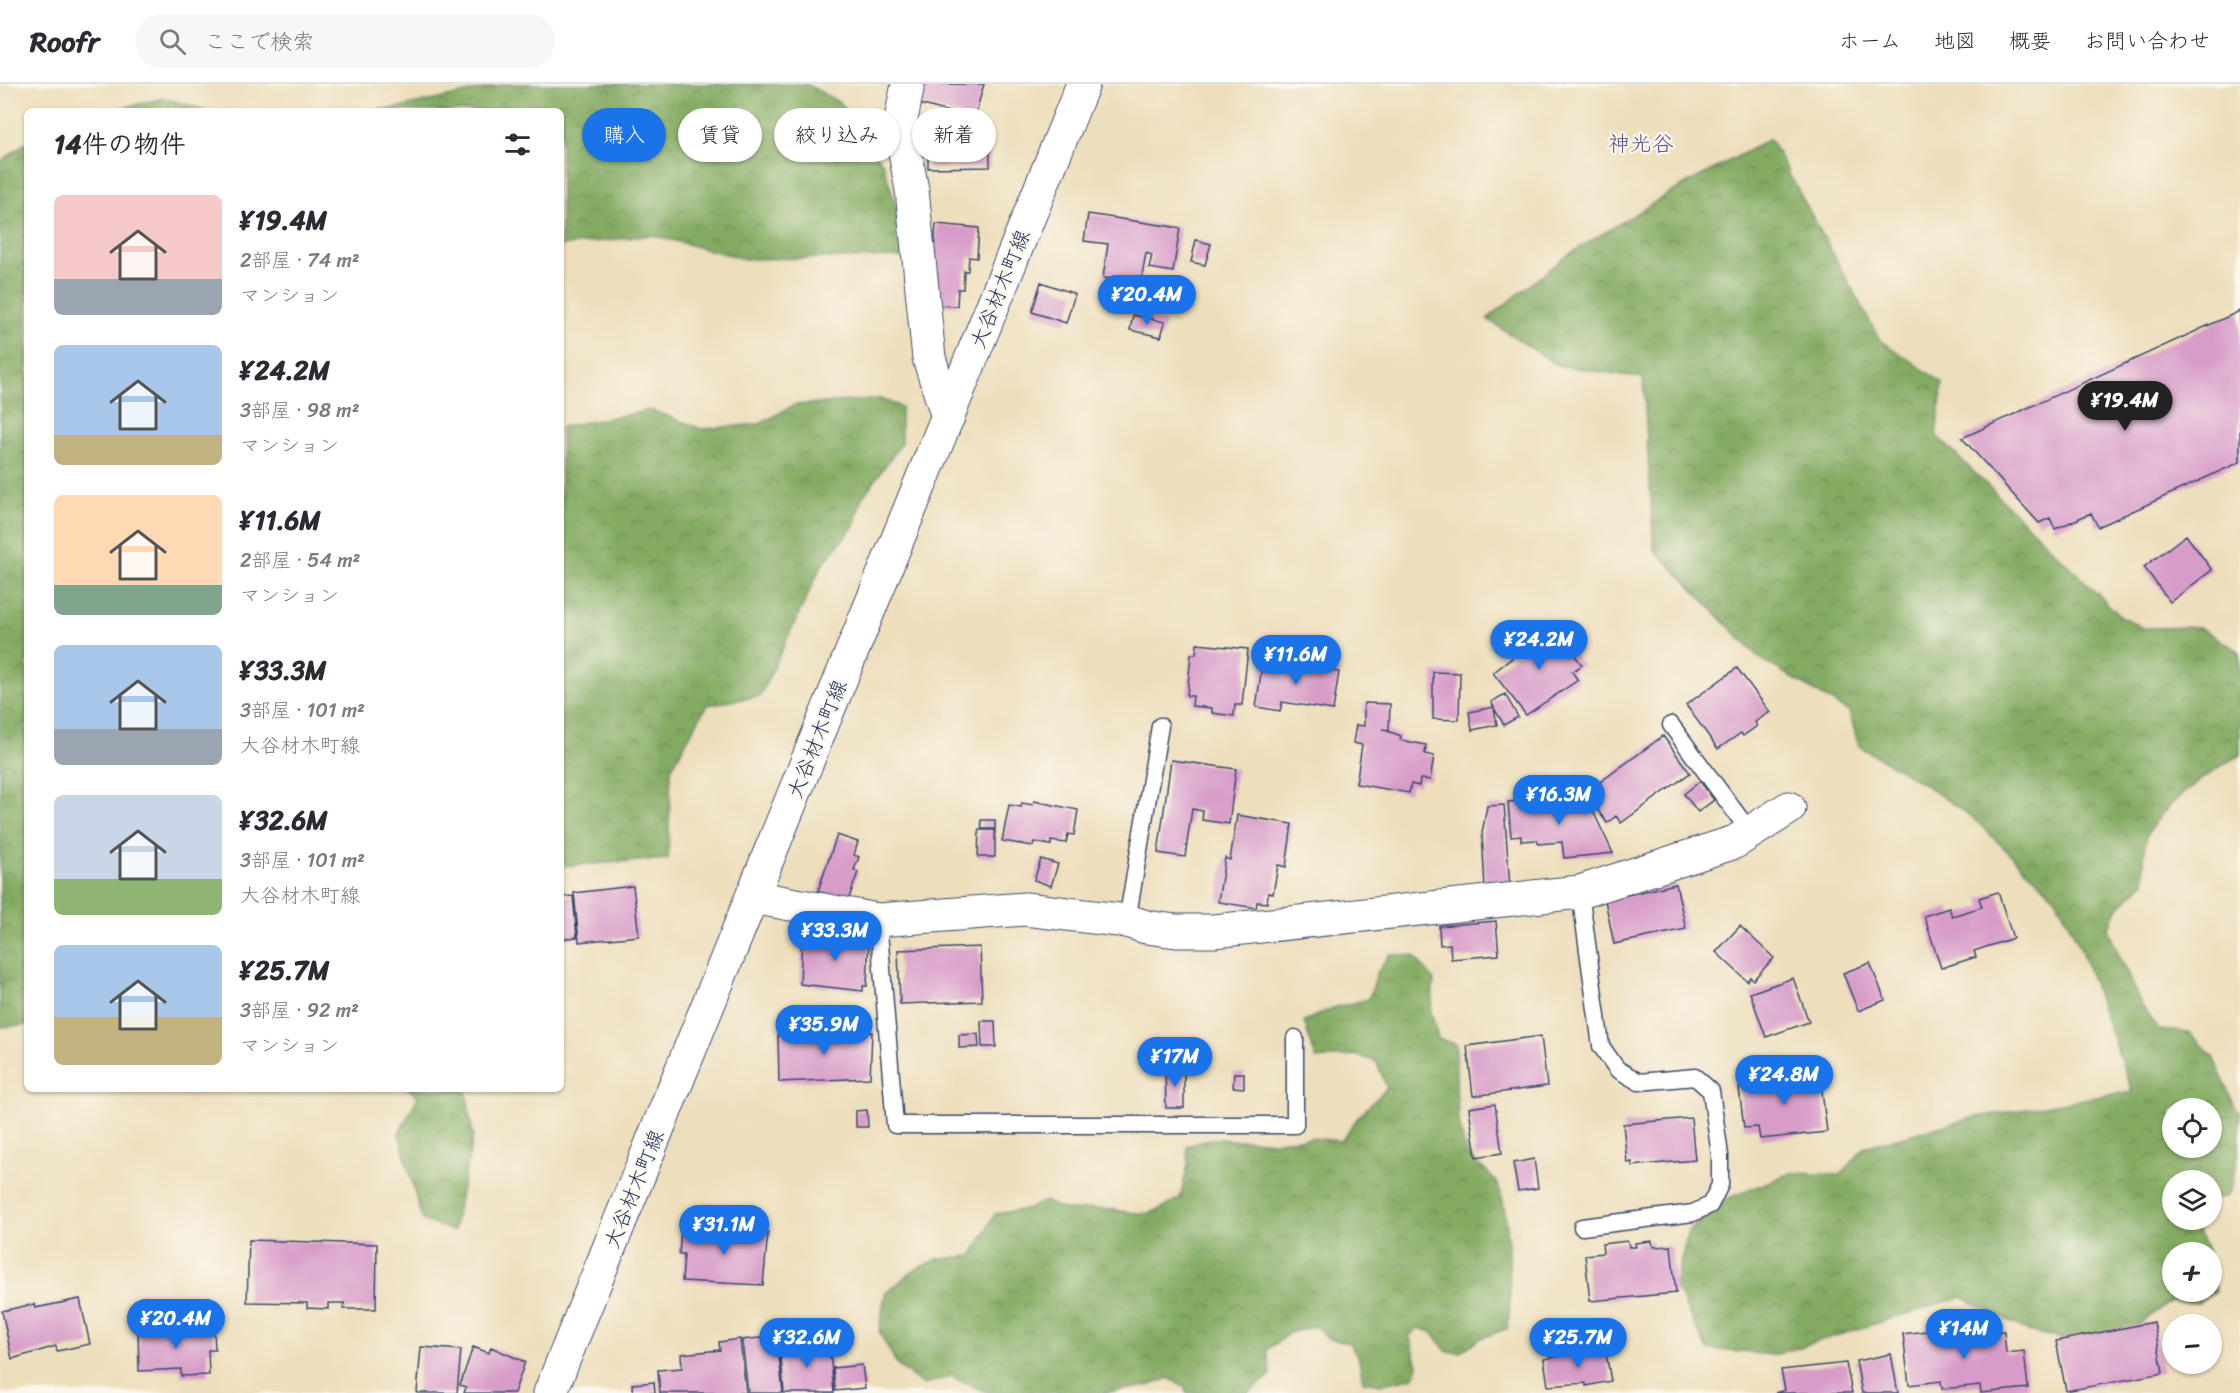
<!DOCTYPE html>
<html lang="ja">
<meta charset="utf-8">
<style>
:root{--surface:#fff;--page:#f7f7f7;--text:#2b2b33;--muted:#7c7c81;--line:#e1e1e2;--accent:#1a73e8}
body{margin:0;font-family:Sriracha,"Klee One",sans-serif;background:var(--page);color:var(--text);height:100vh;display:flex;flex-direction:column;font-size:22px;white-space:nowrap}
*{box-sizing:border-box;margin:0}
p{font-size:20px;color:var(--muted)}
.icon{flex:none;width:33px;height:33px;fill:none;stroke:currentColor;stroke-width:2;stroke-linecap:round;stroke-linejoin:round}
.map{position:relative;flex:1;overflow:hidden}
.panel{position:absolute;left:24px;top:24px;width:540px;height:984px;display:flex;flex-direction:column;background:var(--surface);border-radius:9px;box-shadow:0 2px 4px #0004}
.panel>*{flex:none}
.banner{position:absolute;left:582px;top:24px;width:570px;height:54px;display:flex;gap:12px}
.fabs{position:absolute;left:2162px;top:1014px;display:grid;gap:12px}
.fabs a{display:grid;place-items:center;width:60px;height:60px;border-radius:50%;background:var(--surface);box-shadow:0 2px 4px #0004;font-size:30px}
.price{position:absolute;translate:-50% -51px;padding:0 14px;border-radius:21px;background:var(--accent);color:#fff;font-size:20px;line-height:39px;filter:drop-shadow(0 2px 3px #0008)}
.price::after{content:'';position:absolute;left:50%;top:36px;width:18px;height:14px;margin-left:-9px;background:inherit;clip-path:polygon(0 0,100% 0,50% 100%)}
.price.current{background:#222;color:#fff}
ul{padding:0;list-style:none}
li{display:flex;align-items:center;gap:18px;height:150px;padding:0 30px}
li span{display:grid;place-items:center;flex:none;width:168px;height:120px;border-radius:9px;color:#555}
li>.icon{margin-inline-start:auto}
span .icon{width:72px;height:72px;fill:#fffc;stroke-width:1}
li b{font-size:26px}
h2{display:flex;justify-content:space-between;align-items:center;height:72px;padding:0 30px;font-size:26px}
.pill{padding:0 21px;border-radius:27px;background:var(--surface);box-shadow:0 2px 4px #0004;font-size:21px;line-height:54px}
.pill.current{background:var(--accent);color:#fff}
header{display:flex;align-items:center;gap:36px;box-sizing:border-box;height:84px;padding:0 30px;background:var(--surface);border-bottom:2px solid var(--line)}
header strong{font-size:28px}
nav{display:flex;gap:33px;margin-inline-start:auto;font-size:21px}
.search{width:420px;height:54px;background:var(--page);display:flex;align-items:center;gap:15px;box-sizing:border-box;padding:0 21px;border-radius:33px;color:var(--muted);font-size:22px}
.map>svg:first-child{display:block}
</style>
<header>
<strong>Roofr</strong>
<div class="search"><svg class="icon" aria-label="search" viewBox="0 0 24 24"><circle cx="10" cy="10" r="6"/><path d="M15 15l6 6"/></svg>ここで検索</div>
<nav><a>ホーム</a><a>地図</a><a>概要</a><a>お問い合わせ</a></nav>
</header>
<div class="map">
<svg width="2240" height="1309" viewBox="0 0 2240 1309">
<defs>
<pattern id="forest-crowns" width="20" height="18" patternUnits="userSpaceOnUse" patternTransform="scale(1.5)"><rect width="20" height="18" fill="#84ab62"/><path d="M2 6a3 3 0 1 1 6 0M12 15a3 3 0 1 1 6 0" fill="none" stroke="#6b8c54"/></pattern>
</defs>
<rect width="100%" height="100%" fill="#fbf7ec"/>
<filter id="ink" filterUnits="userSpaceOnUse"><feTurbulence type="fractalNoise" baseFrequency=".0167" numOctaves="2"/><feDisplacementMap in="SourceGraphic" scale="12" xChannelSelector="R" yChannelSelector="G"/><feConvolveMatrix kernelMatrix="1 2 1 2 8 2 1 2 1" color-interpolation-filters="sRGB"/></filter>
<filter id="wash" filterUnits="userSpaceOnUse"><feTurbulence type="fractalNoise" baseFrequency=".008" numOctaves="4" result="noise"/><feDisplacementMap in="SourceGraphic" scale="24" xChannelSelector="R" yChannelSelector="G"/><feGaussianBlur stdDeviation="1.35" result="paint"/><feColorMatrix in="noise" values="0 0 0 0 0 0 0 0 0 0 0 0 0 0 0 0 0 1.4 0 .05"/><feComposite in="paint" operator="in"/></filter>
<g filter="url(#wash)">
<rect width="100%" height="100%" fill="#eddebc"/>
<!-- forest -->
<path fill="url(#forest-crowns)" stroke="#506d60" stroke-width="1.5" fill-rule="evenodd" d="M507,0H806L841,19L883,80L912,173L745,175L652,151L561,162V27H365L403,23Z
M164,14L209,27H108Z
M1770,55L1880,256L1943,299L1936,351L2119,531L2143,544L2199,543L2240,568V671C2210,687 2166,718 2148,749C2143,758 2144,788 2144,799L2117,825L2108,846L2142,922L2159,946L2188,948L2213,973L2237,1027L2240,1028C2240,1060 2240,1082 2227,1112L2211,1117V1096H2172V1136H2192L2208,1168H2172V1208H2211V1183L2216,1207L2198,1219L2171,1217L2136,1242L2083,1260L2029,1247L1961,1213L1774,1271L1707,1265L1675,1202L1688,1147L1729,1114L1791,1089L1841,1091L1865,1063L1972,1034L2132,1007L2080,863L2056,814L1973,734L1922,699L1859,662L1849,628L1758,573L1654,465L1643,294L1557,281L1487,235L1569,170L1677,105ZM2172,1024H2211V1064H2172Z
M27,58V941L0,943V78Z
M880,315L901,323V360L862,414L854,442L822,481L760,612L707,621L671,685L668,775L561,782V343L651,326L702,345L760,340L794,321Z
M1390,870L1414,872L1434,896L1431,927L1438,955L1456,960C1456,996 1455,1031 1465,1065C1468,1075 1490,1088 1496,1098C1511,1122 1511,1215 1508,1244L1479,1255L1461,1268H1447L1432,1248L1418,1244L1409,1252L1418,1281L1414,1293L1383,1300L1363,1297L1358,1271L1349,1259L1327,1254L1315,1242L1289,1249L1267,1266L1271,1291L1247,1309H1186L1185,1303L1169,1294L1148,1302L1102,1309H988L951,1292L924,1301L898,1282L879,1247L885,1210L914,1186L938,1175L972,1172L995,1130L1028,1125L1045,1117C1073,1132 1070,1124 1099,1125C1140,1126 1139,1140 1180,1114L1188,1081L1187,1062L1210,1055L1273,1057L1312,1054L1341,1057L1359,1032L1387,1004L1376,977L1354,971L1316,975L1304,937L1333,924L1369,915L1377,889Z
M409,1005H466L473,1053L453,1147L422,1136L399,1049L418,1013Z"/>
<g id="blocks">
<!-- building -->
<path fill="#d89cc9" d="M921,0H984L974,35L916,19Z
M990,63V83L928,84V64Z
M1088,130L1180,144L1173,188L1149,184L1152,171L1146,169L1141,197L1150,198L1146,229L1108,224L1112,195L1103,194L1108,160L1084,157Z
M936,140L979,144L977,174L969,173L968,187H964L963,205H958L957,222L930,221Z
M1196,156L1211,160L1205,181L1191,178Z
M1041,198L1075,210L1066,239L1032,228Z
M2240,227V378L2098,443L2091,429L2055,445L2050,434L2039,439L1962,354Z
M1133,231L1165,238L1161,253L1130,246Z
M2186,451L2212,486L2170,518L2144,483Z
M1553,542L1582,581L1572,588L1578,596L1526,631L1493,589Z
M1197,560L1248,565L1242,621H1235L1234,632L1212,629V624L1192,622L1193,612H1187L1191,570H1196Z
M1263,576L1339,588L1333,626L1282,618L1280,627L1256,623Z
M1737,584L1770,628L1755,638L1757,642L1743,652L1741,649L1718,665L1686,621Z
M1433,588L1460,589L1459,636L1433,635Z
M1505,610L1518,633L1504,641L1494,624L1497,641L1472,646L1469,628L1494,623L1491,618Z
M1364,619L1390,620L1389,646L1382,645L1401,652L1400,656L1426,661L1425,670L1434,672L1430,696L1420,695L1419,702L1411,700L1409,709L1356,700L1362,661L1353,659L1356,641L1364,642Z
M1663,652L1690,689L1621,739L1616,732L1607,739L1585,709Z
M1171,676L1236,685L1229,740L1202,736L1203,727L1192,725L1185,773L1158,769Z
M1700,697L1714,716L1698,728L1684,710Z
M1555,714V718H1564L1565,723L1590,721L1613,769L1564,774L1562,758L1538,760L1537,756L1521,757V752L1511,753L1508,718Z
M1034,717L1078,726L1074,751L1068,750L1066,759L1051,757V761L1034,758L1033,762L1002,757L1009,721L1021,723L1022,719L1033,721Z
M1504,721L1510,803L1485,805L1482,749L1487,722Z
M1237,731L1292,740L1286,783L1278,781L1273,810L1268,809L1267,819L1257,818L1256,824L1218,818L1225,774L1230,776Z
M981,736H995V745H982Z
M979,746H995V773H978Z
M837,751L858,758L854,771L859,773L854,786L858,788L848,817L818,807Z
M1041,775L1058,780L1051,802L1034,796Z
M1676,800L1686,845L1614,860L1605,816Z
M633,802L639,852L579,858L574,809Z
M1998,808L2013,854L1974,867L1976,873L1941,884L1924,832L1949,824L1952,832L1982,823L1979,814Z
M573,812L577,853L561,855V813Z
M1496,837L1499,871L1451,875L1450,860L1440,861L1439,842Z
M1740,842L1774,874L1753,896L1750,893L1747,897L1716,868Z
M802,852L869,855L867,902H863V907L800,900Z
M980,863L982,917L900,920L898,866Z
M1870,879L1885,916L1858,927L1843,889Z
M1793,894L1809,938L1766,953L1750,909Z
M981,937H995L996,963H982Z
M872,948L870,994L779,998L778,950Z
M978,950L979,963L959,964V951Z
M1541,952L1547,1002L1473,1012L1467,962Z
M1165,984H1184V1024H1166Z
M1234,989H1244V1004L1233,1003Z
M1787,989L1788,995L1820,991L1827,1048L1760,1055L1758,1043L1744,1044L1739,1004L1753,1002L1752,993Z
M1495,1020L1502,1069L1476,1073L1469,1024Z
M867,1026L868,1043H856V1027Z
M1691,1034L1695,1076L1632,1082V1078L1627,1079L1623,1040Z
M1534,1075L1538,1104L1518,1107L1513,1079Z
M710,1143L768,1148L763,1201L682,1197L684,1170H679L681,1145L710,1148Z
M249,1156L377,1160L376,1225H343L344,1219H328V1225L307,1224V1219L247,1218Z
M1628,1157L1629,1163H1636L1635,1159L1652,1157L1653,1163L1671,1162L1676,1209L1590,1217L1585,1171L1603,1169L1602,1160Z
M80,1215L90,1260L57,1267L56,1262L12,1275L2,1227L34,1220L35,1224Z
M2154,1238L2163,1289L2066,1307L2056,1257Z
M808,1241L810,1258L781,1261L779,1244Z
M1973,1241L1974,1250L2004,1247L2006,1269L2024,1267L2028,1304L1981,1309L1980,1301L1942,1305L1941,1297L1909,1301L1903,1250Z
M214,1244L215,1266H208L209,1291L181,1292V1285L139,1287L138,1245Z
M777,1252L783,1309H748L742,1256Z
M740,1255L746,1309H660L658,1286L682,1284L681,1270L720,1266L719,1258Z
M829,1258L834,1309H784L780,1263Z
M421,1263L461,1266L457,1309H417Z
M473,1263L489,1269L491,1263L525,1278L514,1309H464L466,1303L460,1301Z
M1605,1264L1611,1297L1586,1302V1299L1548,1302L1544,1275Z
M1891,1270L1898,1309H1862L1856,1277Z
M1846,1279L1852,1309H1775L1785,1306L1781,1286Z
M862,1281L865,1304L835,1307L833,1284Z
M654,1298L655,1309H633L632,1300Z"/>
</g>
</g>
<g filter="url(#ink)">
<use href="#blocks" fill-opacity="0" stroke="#3a496c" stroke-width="1.5"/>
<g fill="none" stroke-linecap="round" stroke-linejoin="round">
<!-- lane casing -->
<g stroke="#3a496c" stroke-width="19">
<path id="lane" d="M1671,641L1750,748
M1580,808L1601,962L1617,985L1639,998L1695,993L1711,1007L1720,1071V1101L1710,1121L1693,1129L1582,1143
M878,836L895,1041H1295V954
M1127,837L1160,642"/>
</g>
<!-- street casing -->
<g stroke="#3a496c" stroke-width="35">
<path id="street" d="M908,0L900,41L912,106L929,274L948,333
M752,813L878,836L1025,825L1127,837L1146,843L1176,847H1214L1580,808L1735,758L1789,724"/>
</g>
<!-- secondary casing -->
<g stroke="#3a496c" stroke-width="35">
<path id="secondary" d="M550,1309L1083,0"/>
</g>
<!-- lane -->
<use href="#lane" stroke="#fff" stroke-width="16"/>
<!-- street -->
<use href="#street" stroke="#fff" stroke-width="33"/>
<!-- secondary -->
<use href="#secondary" stroke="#fff" stroke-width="33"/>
</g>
</g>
<g text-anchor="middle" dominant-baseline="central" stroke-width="4.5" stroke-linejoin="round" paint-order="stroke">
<!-- street labels -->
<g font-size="21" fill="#1b2f5e" stroke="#fbf7ec">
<text transform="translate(1000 205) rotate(-68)">大谷材木町線</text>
<text transform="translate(817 655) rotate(-68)">大谷材木町線</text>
<text transform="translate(634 1105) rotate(-68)">大谷材木町線</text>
</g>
<!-- neighbourhood labels -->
<g font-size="22" fill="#5d5583" stroke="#fbf7ec">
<text x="1641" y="59">神光谷</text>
</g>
</g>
</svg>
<div class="fabs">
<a><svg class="icon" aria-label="locate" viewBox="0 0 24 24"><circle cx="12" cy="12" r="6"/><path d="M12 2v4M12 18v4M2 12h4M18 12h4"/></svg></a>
<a><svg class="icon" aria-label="layers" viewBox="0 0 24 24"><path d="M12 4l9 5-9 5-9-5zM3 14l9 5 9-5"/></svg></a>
<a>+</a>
<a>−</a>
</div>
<b class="price" style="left:1147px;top:242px">¥20.4M</b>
<b class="price current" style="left:2125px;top:348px">¥19.4M</b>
<b class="price" style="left:1539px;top:587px">¥24.2M</b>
<b class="price" style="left:1296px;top:602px">¥11.6M</b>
<b class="price" style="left:1559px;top:742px">¥16.3M</b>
<b class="price" style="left:835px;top:878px">¥33.3M</b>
<b class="price" style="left:824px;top:972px">¥35.9M</b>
<b class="price" style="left:1175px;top:1004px">¥17M</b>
<b class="price" style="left:1784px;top:1022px">¥24.8M</b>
<b class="price" style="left:724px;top:1172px">¥31.1M</b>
<b class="price" style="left:176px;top:1266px">¥20.4M</b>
<b class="price" style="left:1964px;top:1276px">¥14M</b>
<b class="price" style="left:807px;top:1285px">¥32.6M</b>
<b class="price" style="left:1578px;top:1285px">¥25.7M</b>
<div class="banner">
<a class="pill current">購入</a>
<a class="pill">賃貸</a>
<a class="pill">絞り込み</a>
<a class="pill">新着</a>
</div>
<section class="panel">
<h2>14件の物件<svg class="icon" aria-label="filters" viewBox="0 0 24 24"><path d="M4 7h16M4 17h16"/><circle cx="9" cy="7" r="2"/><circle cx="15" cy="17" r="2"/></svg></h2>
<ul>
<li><span style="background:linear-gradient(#f6c9c9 70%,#9aa5b1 0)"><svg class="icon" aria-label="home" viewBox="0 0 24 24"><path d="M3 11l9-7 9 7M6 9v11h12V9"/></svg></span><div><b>¥19.4M</b><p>2部屋 · 74 m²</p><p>マンション</p></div></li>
<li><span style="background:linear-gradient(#a9c7e8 75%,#c2b280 0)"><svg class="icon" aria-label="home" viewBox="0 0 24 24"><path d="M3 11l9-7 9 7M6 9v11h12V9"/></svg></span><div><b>¥24.2M</b><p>3部屋 · 98 m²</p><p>マンション</p></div></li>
<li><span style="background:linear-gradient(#ffd9b3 75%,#7fa58c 0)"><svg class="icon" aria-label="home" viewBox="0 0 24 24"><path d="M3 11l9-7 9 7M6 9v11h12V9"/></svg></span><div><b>¥11.6M</b><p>2部屋 · 54 m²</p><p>マンション</p></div></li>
<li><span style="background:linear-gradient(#a9c7e8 70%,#9aa5b1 0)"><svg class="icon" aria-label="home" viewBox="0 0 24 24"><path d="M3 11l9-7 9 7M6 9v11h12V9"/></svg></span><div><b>¥33.3M</b><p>3部屋 · 101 m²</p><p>大谷材木町線</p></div></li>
<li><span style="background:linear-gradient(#c9d6e8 70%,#8fb573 0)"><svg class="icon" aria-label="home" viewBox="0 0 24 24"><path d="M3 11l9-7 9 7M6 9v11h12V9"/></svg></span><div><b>¥32.6M</b><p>3部屋 · 101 m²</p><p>大谷材木町線</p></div></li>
<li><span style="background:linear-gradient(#a9c7e8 60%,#c2b280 0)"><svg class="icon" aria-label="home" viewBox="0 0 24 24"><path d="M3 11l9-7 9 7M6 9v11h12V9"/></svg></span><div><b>¥25.7M</b><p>3部屋 · 92 m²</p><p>マンション</p></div></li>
</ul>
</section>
</div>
